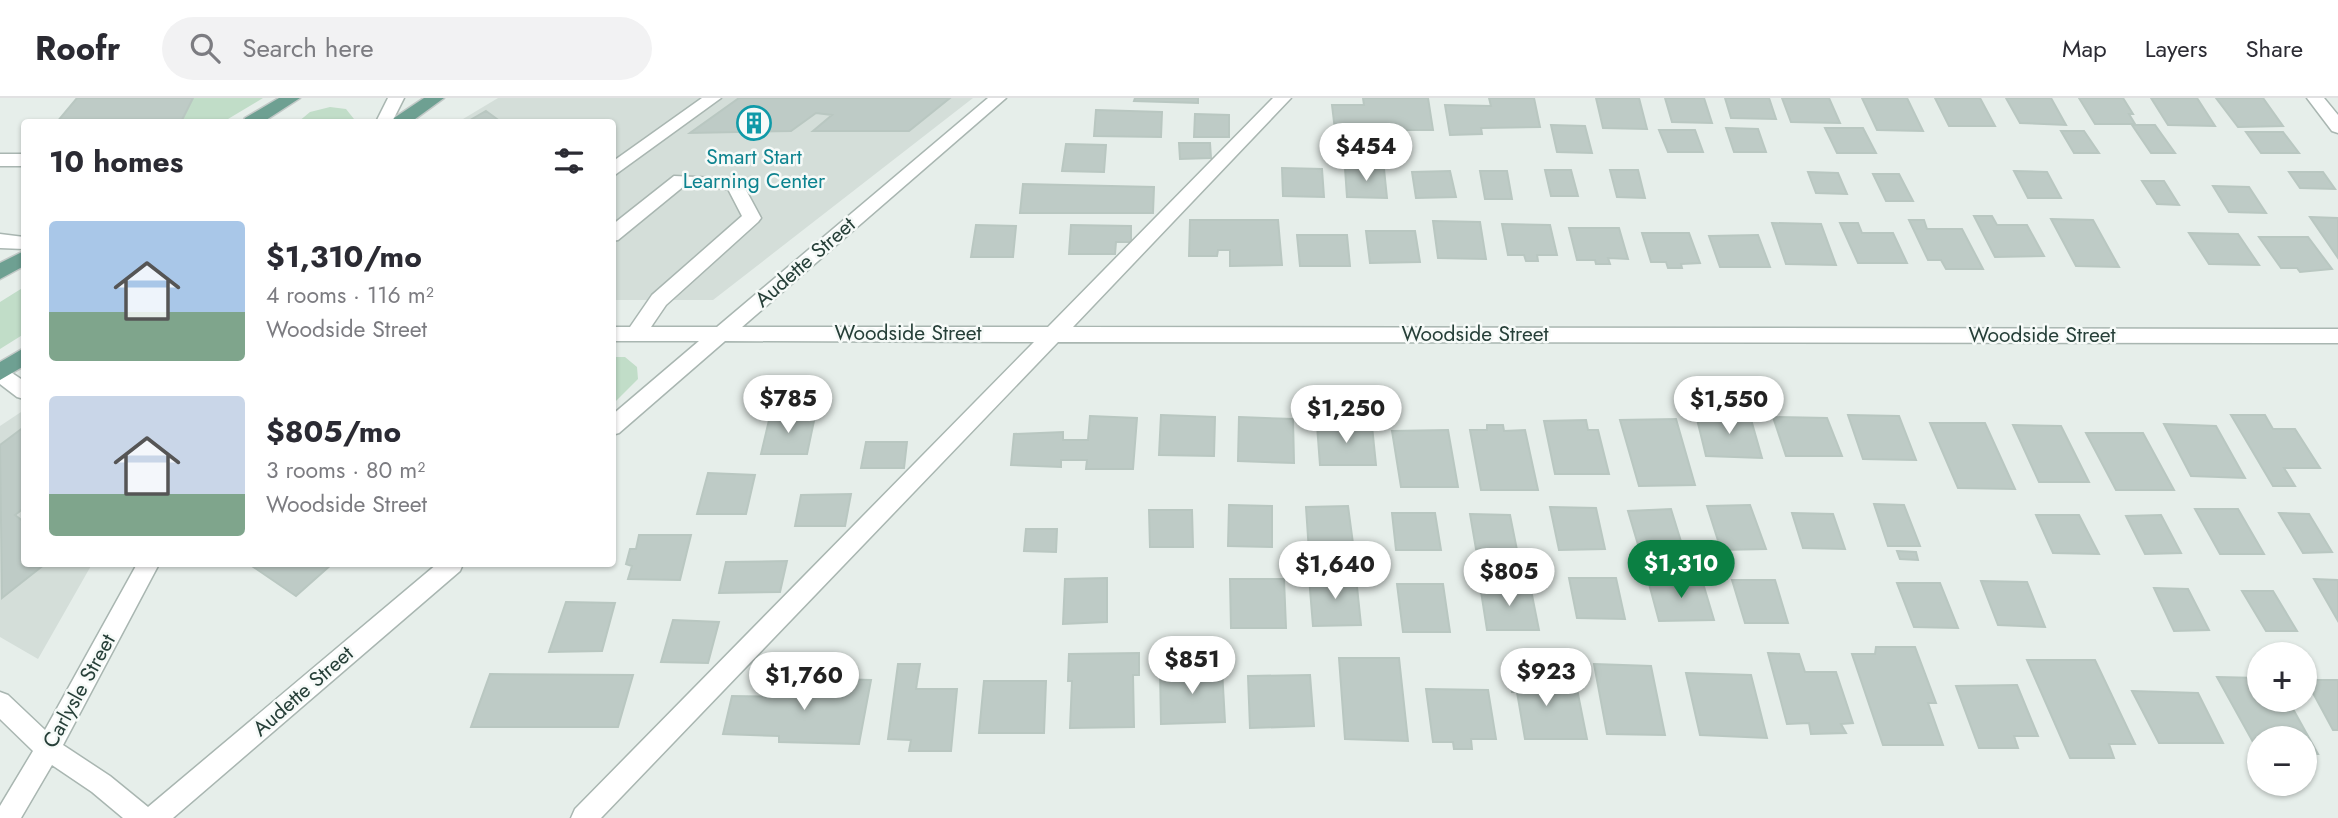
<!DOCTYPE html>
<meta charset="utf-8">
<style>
:root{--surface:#fff;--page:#f2f2f3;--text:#2b2b33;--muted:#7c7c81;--line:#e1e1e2;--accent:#0b8043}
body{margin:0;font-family:Jost,sans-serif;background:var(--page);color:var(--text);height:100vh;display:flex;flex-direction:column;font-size:26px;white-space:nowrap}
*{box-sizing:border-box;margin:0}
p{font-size:23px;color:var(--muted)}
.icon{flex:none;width:38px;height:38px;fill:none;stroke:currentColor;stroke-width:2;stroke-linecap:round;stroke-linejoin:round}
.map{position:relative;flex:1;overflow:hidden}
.sheet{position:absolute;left:21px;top:21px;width:595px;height:448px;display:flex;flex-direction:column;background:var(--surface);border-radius:7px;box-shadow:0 2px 5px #0004}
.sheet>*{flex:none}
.tools{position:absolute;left:2247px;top:544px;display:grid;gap:14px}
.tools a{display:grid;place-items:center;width:70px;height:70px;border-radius:50%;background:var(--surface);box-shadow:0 2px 5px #0004;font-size:35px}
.price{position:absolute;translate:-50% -60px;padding:0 16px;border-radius:24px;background:#fff;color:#222;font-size:23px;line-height:46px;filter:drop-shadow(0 2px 4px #0008)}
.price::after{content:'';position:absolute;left:50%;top:42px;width:21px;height:16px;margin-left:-10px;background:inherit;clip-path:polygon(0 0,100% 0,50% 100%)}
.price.selected{background:var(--accent);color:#fff}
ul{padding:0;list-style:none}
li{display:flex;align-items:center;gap:21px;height:175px;padding:0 28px}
li span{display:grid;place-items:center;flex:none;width:196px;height:140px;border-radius:7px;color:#555}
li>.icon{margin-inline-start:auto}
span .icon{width:84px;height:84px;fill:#fffc;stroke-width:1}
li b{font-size:30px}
h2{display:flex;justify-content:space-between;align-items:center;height:84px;padding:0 28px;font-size:30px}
header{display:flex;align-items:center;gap:42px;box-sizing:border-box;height:98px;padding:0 35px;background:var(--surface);border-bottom:2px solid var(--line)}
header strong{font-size:33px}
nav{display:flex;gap:38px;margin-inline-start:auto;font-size:24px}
.search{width:490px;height:63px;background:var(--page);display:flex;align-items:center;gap:18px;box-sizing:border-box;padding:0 24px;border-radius:38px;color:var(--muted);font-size:26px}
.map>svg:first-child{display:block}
</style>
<header>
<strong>Roofr</strong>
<div class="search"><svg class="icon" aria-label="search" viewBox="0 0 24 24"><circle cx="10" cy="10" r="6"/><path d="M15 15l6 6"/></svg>Search here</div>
<nav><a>Map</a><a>Layers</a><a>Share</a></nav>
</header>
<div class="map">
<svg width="2338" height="720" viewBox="0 0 2338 720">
<rect width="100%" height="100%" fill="#e6eeea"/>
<!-- built -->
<path fill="#d4ded9" d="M498,0H973L713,202H613L612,24H458Z
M24,312V466H92L38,561L0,539V328Z"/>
<!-- green -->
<path fill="#c1ddc8" d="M193,0H263L223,24H181Z
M330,9L346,11L354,21L353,24H298L310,14Z
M24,189V236L0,251V204Z
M613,259H625L637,269L638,281L613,306Z"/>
<!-- building -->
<path fill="#becbc6" stroke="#b9c7c1" stroke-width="2" d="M77,0H193L181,24H57Z
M739,0H950L909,33H813L832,17L816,15L791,33L690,35Z
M1135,0H1198V5L1134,3Z
M1363,0H1428L1433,32H1335L1332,7H1364Z
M1489,0H1534L1540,29L1481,30L1482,36L1450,37L1445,7L1491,8Z
M1596,0H1639L1647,31L1603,30Z
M1665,0H1704L1712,25L1672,24Z
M1725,0H1769L1776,21L1731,20Z
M1782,0H1829L1840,25L1791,24Z
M1862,0H1907L1923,33L1877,32Z
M1935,0H1980L1995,28H1949Z
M2006,0H2051L2066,27L2020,25Z
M2079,0H2123L2133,16H2129L2135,26H2095Z
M2151,0H2197L2215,28L2168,27Z
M2216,0H2263L2283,28L2238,29Z
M1096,12L1162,14L1161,39L1094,38Z
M486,13L501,24H467Z
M1195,16L1229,17V39H1194Z
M1551,27L1585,28L1592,55L1557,54Z
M2132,27H2155L2175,55H2151Z
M1726,30L1758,31L1766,54H1734Z
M1825,30H1863L1876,55H1837Z
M1659,32H1695L1703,54H1668Z
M2061,33H2084L2099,55H2074Z
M2246,34H2283L2299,55H2261Z
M1179,45H1210L1211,60L1180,61Z
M1066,46L1106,47L1104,74L1062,73Z
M1282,70L1322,71L1324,99L1283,98Z
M1345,70L1384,71L1387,100L1347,99Z
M1545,72H1571L1578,98H1551Z
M1610,72H1638L1645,100L1617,99Z
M1450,73L1456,99L1416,100L1412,74Z
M1480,73H1507L1512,101H1485Z
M2014,73L2047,74L2061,100H2028Z
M1808,74L1838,75L1847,96L1816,95Z
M2289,74H2323L2335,91L2300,90Z
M1873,76H1899L1913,103H1886Z
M2142,83H2164L2179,107L2157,106Z
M1023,86L1154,89L1153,115H1020Z
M2213,88L2249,89L2266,115L2229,114Z
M1974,118H1992L1997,127H2027L2044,158L1995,159Z
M2310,119L2338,120V160Z
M2051,121L2093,122L2119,169L2076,168Z
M1190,122H1278L1282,167L1230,168V152H1218L1217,158H1189Z
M1909,122H1924L1927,131H1962L1983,171H1946L1941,162H1928Z
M1433,123L1480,124L1486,161L1438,160Z
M1772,125L1821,126L1836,167L1786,166Z
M1840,125H1858L1862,135H1893L1907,165H1858Z
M1502,126L1550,127L1557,157H1537L1538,163H1526L1524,157H1508Z
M976,127L1016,128L1013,159H971Z
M1071,127L1131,128V144H1116L1115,156H1069Z
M1569,130H1619L1628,161L1608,160L1610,166H1596L1595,162H1577Z
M1366,133H1415L1420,164L1370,165Z
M1642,135H1689L1700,165L1681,166L1682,170H1668L1666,164H1651Z
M2189,135L2238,136L2259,167L2209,166Z
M1297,137H1347L1350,168H1300Z
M1758,137L1770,169H1720L1709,138Z
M2259,139H2308L2332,171L2300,174L2297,170H2281Z
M1161,317L1215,319L1214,358L1159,357Z
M1696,317L1750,318L1762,360L1706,358Z
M1848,317L1899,318L1916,362L1863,361Z
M2231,317H2265L2273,331H2295L2320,370H2284L2295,388H2273Z
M770,318H815L807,356H761Z
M1090,318L1137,320L1133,371H1086L1087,362H1061V369L1011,367L1014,336L1063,334V342H1088Z
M1239,319L1293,321L1294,365L1238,363Z
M1773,319L1827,320L1842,358H1786Z
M1676,321L1695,387L1639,388L1620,322Z
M1586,322L1588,332H1598L1609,376H1555L1544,323Z
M1930,325H1985L2015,391L1958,390Z
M2164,326L2216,328L2245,380L2191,378Z
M1317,327L1372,328L1376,367H1320Z
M1487,327H1503L1504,333L1525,332L1538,392H1481L1470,332H1487Z
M2013,327L2061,328L2089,384H2039Z
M24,329V410L15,417L24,424V466H45L2,500L0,347Z
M1448,332L1458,389H1401L1392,333Z
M2086,335H2143L2174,392H2116Z
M866,344H907L904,370H861Z
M708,375L755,377L746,416H697Z
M851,396L845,428H795L801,397Z
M1874,406L1904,407L1920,448H1888Z
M1229,407L1272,408V449L1228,448Z
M1750,407L1766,451L1721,452L1707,408Z
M1348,408L1354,453L1309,454L1306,409Z
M1550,409L1596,410L1605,451L1559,452Z
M1671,411L1683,450H1639L1628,413Z
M2195,411H2238L2264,456H2220Z
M1149,412H1192L1193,449H1150Z
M1392,415H1435L1441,452H1396Z
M1792,415L1833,416L1845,451L1803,450Z
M2279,415L2309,416L2332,454L2303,455Z
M1470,416L1510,417L1517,452L1476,451Z
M2036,417H2079L2099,456L2053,455Z
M2161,417L2181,455L2145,456L2126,418Z
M1026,431H1057L1056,454L1024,453Z
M639,437H691L680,482L628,481L632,468L626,466L630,451H636Z
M1897,453L1916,454L1918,462L1900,461Z
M787,463L780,494L719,495L726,464Z
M249,466H332L296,498Z
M1309,479H1356L1361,527L1313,528Z
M1107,480V524L1063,526L1065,481Z
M1569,480H1616L1625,521L1577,520Z
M1230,481H1284L1286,530H1231Z
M2314,481L2338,482V523Z
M1648,482H1702L1714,522L1659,523Z
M1732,482H1775L1788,525H1745Z
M1981,483L2027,484L2045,529L1998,527Z
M1897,485H1940L1958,530L1914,529Z
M1397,486H1443L1450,534H1403Z
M1480,487H1530L1539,532H1487Z
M2154,490L2188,491L2209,532L2174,533Z
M2242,493H2273L2297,533H2266Z
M566,504L615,505L602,553L549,554Z
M673,522L719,524L708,565L661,564Z
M1876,549H1915L1936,605H1928L1943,647H1883L1852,556H1875Z
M1139,555V577H1133L1134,629L1070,630L1072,583H1068L1069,556Z
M1768,555L1799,556L1805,574H1836L1853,625L1841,626L1846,635L1811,636L1809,625L1787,626Z
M1339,560H1399L1408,643L1345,641Z
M2027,562H2095L2135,646H2109L2114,660H2070Z
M898,566H920L916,591H957L951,653H909L911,642L888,641Z
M1594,566L1651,568L1665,637L1607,636Z
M1537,568L1541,591H1577L1587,641H1525L1517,594H1512L1508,569Z
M1222,571L1225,624L1161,626L1160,572Z
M1686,575L1751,577L1767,640L1700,637Z
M490,576L633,577L618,629H471Z
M1310,577L1314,628L1250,630L1248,578Z
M2217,579L2259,580V602H2288L2318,656H2305V640H2259V644H2253Z
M791,580L871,582L859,646L779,644V638L723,636L732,598L787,599Z
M2306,582H2338V632H2333Z
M984,583H1046L1044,635H979Z
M2017,587L2038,638H2014L2018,650H1979L1956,588Z
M1426,591L1488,592L1496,641H1471L1472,651H1454L1453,644H1433Z
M2132,593L2198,595L2223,645H2159Z"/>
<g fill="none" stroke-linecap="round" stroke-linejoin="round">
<!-- minor casing -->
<g stroke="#a9b6b1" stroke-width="3">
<path id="minor" d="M388,0H404L392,24H376Z
M702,0H721L612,79V64Z
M988,0H1006L742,229H1048L1273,0H1291L1073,229L2338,231V245L1058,244L601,720H571L575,711L1034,244L725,243L619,335L612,337V317L699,243H612V229H630L652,197L742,118L728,91L684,88L618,142L612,143V127L674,78L740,81L761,120L758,124L666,207L651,229H717Z
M2307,0H2324L2338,17V35L2332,33Z
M0,56H24V68H0Z
M0,136L24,139V151L0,150Z
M0,267L24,283V301L17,299L0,286Z
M137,466H159L63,647L110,678L148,709L437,466H463L460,473L173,720H123L92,694L52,667L21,720H0V708L33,653L0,621V594L8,597L45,632Z"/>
</g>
<!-- major casing -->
<g stroke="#c2c9c7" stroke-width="3">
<path id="major" d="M279,0H300L263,24H243L245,20Z
M424,0H444L411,24H392L394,20Z
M24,153V168L0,181V165Z
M24,250V268L0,282V264Z"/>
</g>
<!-- minor -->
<use href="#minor" fill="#fff" fill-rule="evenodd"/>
<!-- major -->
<use href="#major" fill="#6ea092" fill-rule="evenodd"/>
</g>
<!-- icons -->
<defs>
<g id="building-ring" transform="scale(1.75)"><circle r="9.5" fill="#f6faf8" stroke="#0f9aa8" stroke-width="1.5"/><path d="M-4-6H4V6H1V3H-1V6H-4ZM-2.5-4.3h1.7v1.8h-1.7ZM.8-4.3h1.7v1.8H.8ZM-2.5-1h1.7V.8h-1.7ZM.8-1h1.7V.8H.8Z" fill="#0f9aa8"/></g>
</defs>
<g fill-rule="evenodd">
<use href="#building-ring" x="754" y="25"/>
</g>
<g text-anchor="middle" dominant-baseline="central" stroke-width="5" stroke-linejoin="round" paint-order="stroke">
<!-- culture labels -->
<g font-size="21" fill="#0d838f" stroke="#f6faf8">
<text x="754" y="59">Smart Start<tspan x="754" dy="24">Learning Center</tspan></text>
</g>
<!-- street labels -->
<g font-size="21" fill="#263f38" stroke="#f6faf8">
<text transform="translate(805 164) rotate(-41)">Audette Street</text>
<text x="908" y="235">Woodside Street</text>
<text x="1475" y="236">Woodside Street</text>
<text x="2042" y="237">Woodside Street</text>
<text transform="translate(79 593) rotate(-61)">Carlysle Street</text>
<text transform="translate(303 593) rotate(-41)">Audette Street</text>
</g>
</g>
</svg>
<div class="tools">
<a>+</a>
<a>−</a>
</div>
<b class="price" style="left:1366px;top:85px">$454</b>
<b class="price" style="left:788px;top:337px">$785</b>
<b class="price" style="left:1729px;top:338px">$1,550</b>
<b class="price" style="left:1346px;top:347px">$1,250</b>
<b class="price selected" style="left:1681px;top:502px">$1,310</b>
<b class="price" style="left:1335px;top:503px">$1,640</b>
<b class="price" style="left:1509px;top:510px">$805</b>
<b class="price" style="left:1192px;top:598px">$851</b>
<b class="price" style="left:1546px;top:610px">$923</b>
<b class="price" style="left:804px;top:614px">$1,760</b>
<section class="sheet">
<h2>10 homes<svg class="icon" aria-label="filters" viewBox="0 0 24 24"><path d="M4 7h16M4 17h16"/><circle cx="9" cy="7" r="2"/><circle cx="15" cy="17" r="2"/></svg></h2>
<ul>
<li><span style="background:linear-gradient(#a9c7e8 65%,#7fa58c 0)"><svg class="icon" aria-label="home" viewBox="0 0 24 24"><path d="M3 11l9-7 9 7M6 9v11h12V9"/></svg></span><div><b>$1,310/mo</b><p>4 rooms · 116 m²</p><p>Woodside Street</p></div></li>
<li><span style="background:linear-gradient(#c9d6e8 70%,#7fa58c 0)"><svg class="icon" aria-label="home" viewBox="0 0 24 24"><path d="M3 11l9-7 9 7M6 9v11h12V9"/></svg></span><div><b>$805/mo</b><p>3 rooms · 80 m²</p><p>Woodside Street</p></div></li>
</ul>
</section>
</div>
